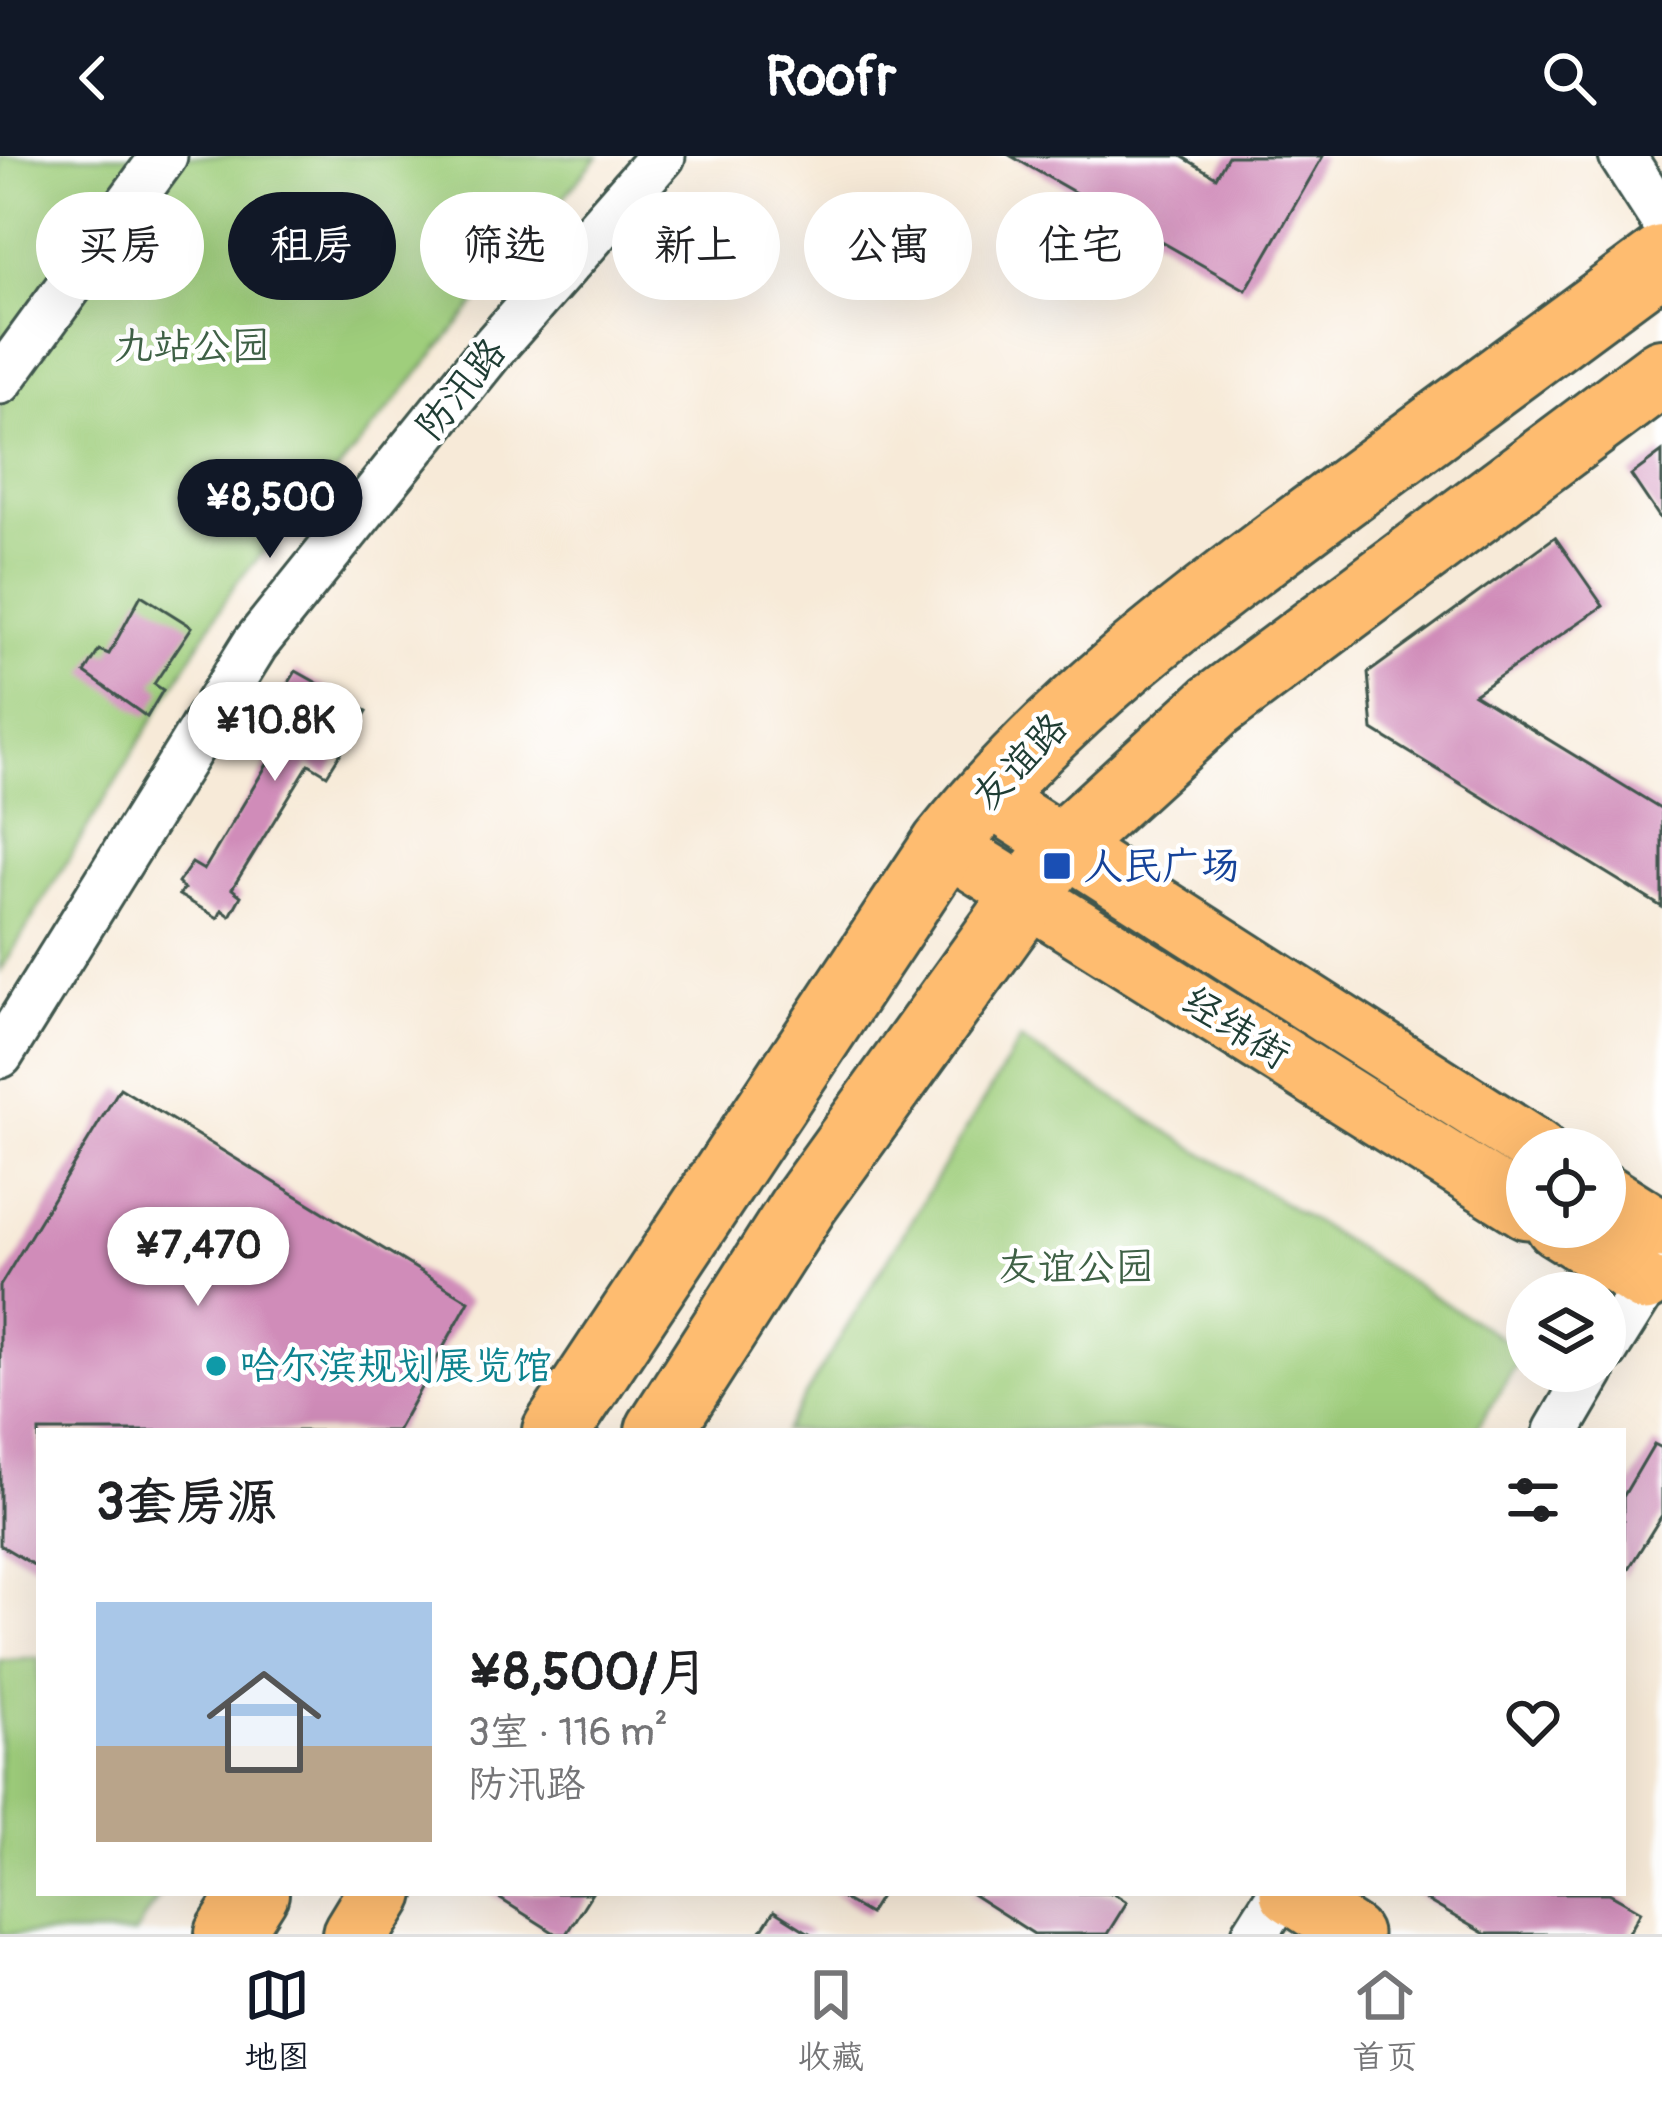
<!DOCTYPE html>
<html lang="zh">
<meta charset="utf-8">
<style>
:root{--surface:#fff;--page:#f2f2f2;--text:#202124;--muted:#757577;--line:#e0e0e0;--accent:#111827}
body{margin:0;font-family:Pangolin,"LXGW WenKai TC",sans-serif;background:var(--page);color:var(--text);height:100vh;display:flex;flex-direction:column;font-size:45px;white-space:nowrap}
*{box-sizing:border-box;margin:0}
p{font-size:39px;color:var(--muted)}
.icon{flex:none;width:66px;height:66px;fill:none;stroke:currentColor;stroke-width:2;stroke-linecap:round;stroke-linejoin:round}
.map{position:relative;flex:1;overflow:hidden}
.drawer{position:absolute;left:36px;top:1272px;width:1590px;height:468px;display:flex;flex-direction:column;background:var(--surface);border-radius:0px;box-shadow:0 12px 48px #0002}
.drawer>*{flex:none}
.guide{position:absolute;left:36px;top:36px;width:1590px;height:108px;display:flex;gap:24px}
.buttons{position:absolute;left:1506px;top:972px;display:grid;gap:24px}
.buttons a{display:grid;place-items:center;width:120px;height:120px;border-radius:50%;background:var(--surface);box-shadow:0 12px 48px #0002;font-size:60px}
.price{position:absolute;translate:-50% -102px;padding:0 27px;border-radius:42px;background:#fff;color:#222;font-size:39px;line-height:78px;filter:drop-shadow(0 3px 6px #0008)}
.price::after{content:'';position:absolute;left:50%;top:72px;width:36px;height:27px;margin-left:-18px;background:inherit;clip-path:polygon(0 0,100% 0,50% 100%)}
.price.current{background:var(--accent);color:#fff}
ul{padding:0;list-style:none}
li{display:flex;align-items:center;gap:36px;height:300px;padding:0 60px}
li span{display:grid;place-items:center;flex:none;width:336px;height:240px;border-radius:0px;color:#555}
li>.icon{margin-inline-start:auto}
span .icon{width:144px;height:144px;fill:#fffc;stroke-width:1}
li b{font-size:51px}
h2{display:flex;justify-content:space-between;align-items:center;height:144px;padding:0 60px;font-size:51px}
.chip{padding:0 42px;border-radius:54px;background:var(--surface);box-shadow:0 12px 48px #0002;font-size:42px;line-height:108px}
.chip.current{background:var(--accent);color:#fff}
header{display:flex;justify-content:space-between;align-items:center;height:156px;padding:0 60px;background:var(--accent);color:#fff;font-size:54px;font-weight:800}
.tab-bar{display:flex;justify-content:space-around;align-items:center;height:168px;border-top:3px solid var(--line);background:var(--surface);font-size:33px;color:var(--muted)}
.tab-bar a{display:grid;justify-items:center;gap:6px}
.tab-bar .current{color:var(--accent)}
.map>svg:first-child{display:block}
</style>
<header><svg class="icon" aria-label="back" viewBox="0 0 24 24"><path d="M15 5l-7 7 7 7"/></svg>Roofr<svg class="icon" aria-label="search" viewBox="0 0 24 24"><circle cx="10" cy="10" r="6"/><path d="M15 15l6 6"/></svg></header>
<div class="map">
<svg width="1662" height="1778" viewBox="0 0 1662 1778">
<rect width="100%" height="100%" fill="#fff"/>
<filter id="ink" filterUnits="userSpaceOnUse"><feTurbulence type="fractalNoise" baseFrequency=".00833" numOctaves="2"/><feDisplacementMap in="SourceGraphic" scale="24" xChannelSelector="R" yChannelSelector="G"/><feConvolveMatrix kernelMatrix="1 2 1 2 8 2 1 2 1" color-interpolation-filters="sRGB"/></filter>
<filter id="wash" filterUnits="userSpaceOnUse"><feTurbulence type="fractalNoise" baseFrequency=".004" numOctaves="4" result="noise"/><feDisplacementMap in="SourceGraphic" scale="48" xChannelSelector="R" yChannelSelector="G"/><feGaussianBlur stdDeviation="2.7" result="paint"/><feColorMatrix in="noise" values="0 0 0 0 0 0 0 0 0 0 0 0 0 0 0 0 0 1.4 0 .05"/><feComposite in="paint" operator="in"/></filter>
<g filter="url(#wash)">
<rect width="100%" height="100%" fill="#f7ead8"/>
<!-- green -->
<path fill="#9fce7c" stroke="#5f8658" stroke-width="3" d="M0,0H598L340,312L236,427L0,816Z
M1020,884L1524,1196L1475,1275H784Z
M39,1502V1737H160L135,1778H0V1505Z"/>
<g id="blocks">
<!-- building -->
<path fill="#d08cb9" d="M1011,0H1181L1216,21L1228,0H1323L1246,134Z
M1662,296V365L1631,319Z
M1555,381L1603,450L1474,538L1662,653V751L1373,574L1368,517Z
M141,439L192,471L154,528L163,534L147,561L85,517L99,494L109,498Z
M296,515L367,555L327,619L309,608L232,733L241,740L230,760L222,754L218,762L179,739L184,733L178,727L192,707L204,714L278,590L258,578Z
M120,932L469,1145L397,1275H39V1412L0,1389V1130Z
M1654,1288L1662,1292V1359L1623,1422V1341Z
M491,1737H592L566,1778H556Z
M833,1737H882L869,1758Z
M970,1737H1113L1127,1746L1107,1778H1034Z
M1414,1737H1609L1641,1755L1628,1778H1485Z
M774,1755L811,1778H759Z"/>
</g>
</g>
<g filter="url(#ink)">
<use href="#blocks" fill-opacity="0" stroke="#3f574d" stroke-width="3"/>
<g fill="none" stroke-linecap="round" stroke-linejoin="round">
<!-- minor casing -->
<g stroke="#3f574d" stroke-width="51">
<path id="minor" d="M1622,0L1662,62
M0,225L164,0
M0,899L255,488L493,192L662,0
M1605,1194L1662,1103
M1557,1275L1592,1215
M1255,1778L1281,1737"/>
</g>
<!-- major casing -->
<g stroke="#3f574d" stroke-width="63">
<path id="major" d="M985,639L1537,993
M945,689L1527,1054
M1605,1037L1662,1073
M1555,1071L1645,1127
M1289,1737L1352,1778"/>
</g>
<!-- highway casing -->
<g stroke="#3f574d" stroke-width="72">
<path id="highway" d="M556,1275L945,689C1055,552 1192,451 1332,347C1442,266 1552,185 1662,103
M659,1275L805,1047L1063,689L1215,550L1662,216
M229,1778L255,1737
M356,1778L381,1737"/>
</g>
<!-- minor -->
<use href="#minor" stroke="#fff" stroke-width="45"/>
<!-- major -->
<use href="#major" stroke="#febc70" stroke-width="57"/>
<!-- highway -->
<use href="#highway" stroke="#febc70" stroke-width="66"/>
</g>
</g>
<!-- markers -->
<rect fill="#1a4fb4" stroke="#fff" stroke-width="4.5" x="1042" y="695" width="30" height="30" rx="6"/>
<circle fill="#0f9aa8" stroke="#fff" stroke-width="4.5" cx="216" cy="1210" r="12"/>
<g text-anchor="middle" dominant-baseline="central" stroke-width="9" stroke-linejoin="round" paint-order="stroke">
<!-- park labels -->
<g font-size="39" fill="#3f6146" stroke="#fff">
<text x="192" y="190">九站公园</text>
<text x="1076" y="1111">友谊公园</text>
</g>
<!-- street labels -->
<g font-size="39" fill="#1f3d34" stroke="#fff">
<text transform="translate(461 233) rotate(-51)">防汛路</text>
<text transform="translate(1020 606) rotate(-46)">友谊路</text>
<text transform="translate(1236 872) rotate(32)">经纬街</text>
</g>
<!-- transit labels -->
<g font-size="39" fill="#164399" stroke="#fff" text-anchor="start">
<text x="1084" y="710">人民广场</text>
</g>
<!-- culture labels -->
<g font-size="39" fill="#0d838f" stroke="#fff" text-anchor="start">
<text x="240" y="1210">哈尔滨规划展览馆</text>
</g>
</g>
</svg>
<div class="buttons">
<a><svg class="icon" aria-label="locate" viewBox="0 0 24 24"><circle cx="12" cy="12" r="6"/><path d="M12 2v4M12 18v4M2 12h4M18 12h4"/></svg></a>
<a><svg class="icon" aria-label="layers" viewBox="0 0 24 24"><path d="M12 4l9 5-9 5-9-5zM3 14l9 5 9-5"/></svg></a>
</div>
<b class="price current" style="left:270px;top:405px">¥8,500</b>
<b class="price" style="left:275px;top:628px">¥10.8K</b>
<b class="price" style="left:198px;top:1153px">¥7,470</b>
<div class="guide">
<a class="chip">买房</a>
<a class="chip current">租房</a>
<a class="chip">筛选</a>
<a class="chip">新上</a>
<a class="chip">公寓</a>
<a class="chip">住宅</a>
</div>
<section class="drawer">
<h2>3套房源<svg class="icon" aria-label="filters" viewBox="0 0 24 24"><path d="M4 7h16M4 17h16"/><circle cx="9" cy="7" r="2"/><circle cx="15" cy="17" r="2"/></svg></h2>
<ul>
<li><span style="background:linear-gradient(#a9c7e8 60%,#b9a48a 0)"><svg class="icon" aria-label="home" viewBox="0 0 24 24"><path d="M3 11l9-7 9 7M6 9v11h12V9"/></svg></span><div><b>¥8,500/月</b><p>3室 · 116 m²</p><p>防汛路</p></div><svg class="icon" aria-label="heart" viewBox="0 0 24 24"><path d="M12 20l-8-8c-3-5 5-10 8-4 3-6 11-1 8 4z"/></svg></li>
</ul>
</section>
</div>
<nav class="tab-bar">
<a class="current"><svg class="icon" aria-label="map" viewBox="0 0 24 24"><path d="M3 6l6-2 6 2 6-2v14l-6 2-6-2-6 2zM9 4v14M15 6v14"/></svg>地图</a>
<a><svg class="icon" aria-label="saved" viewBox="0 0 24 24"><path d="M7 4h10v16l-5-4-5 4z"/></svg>收藏</a>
<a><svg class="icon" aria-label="home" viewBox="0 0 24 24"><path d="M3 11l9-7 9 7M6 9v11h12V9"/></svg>首页</a>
</nav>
